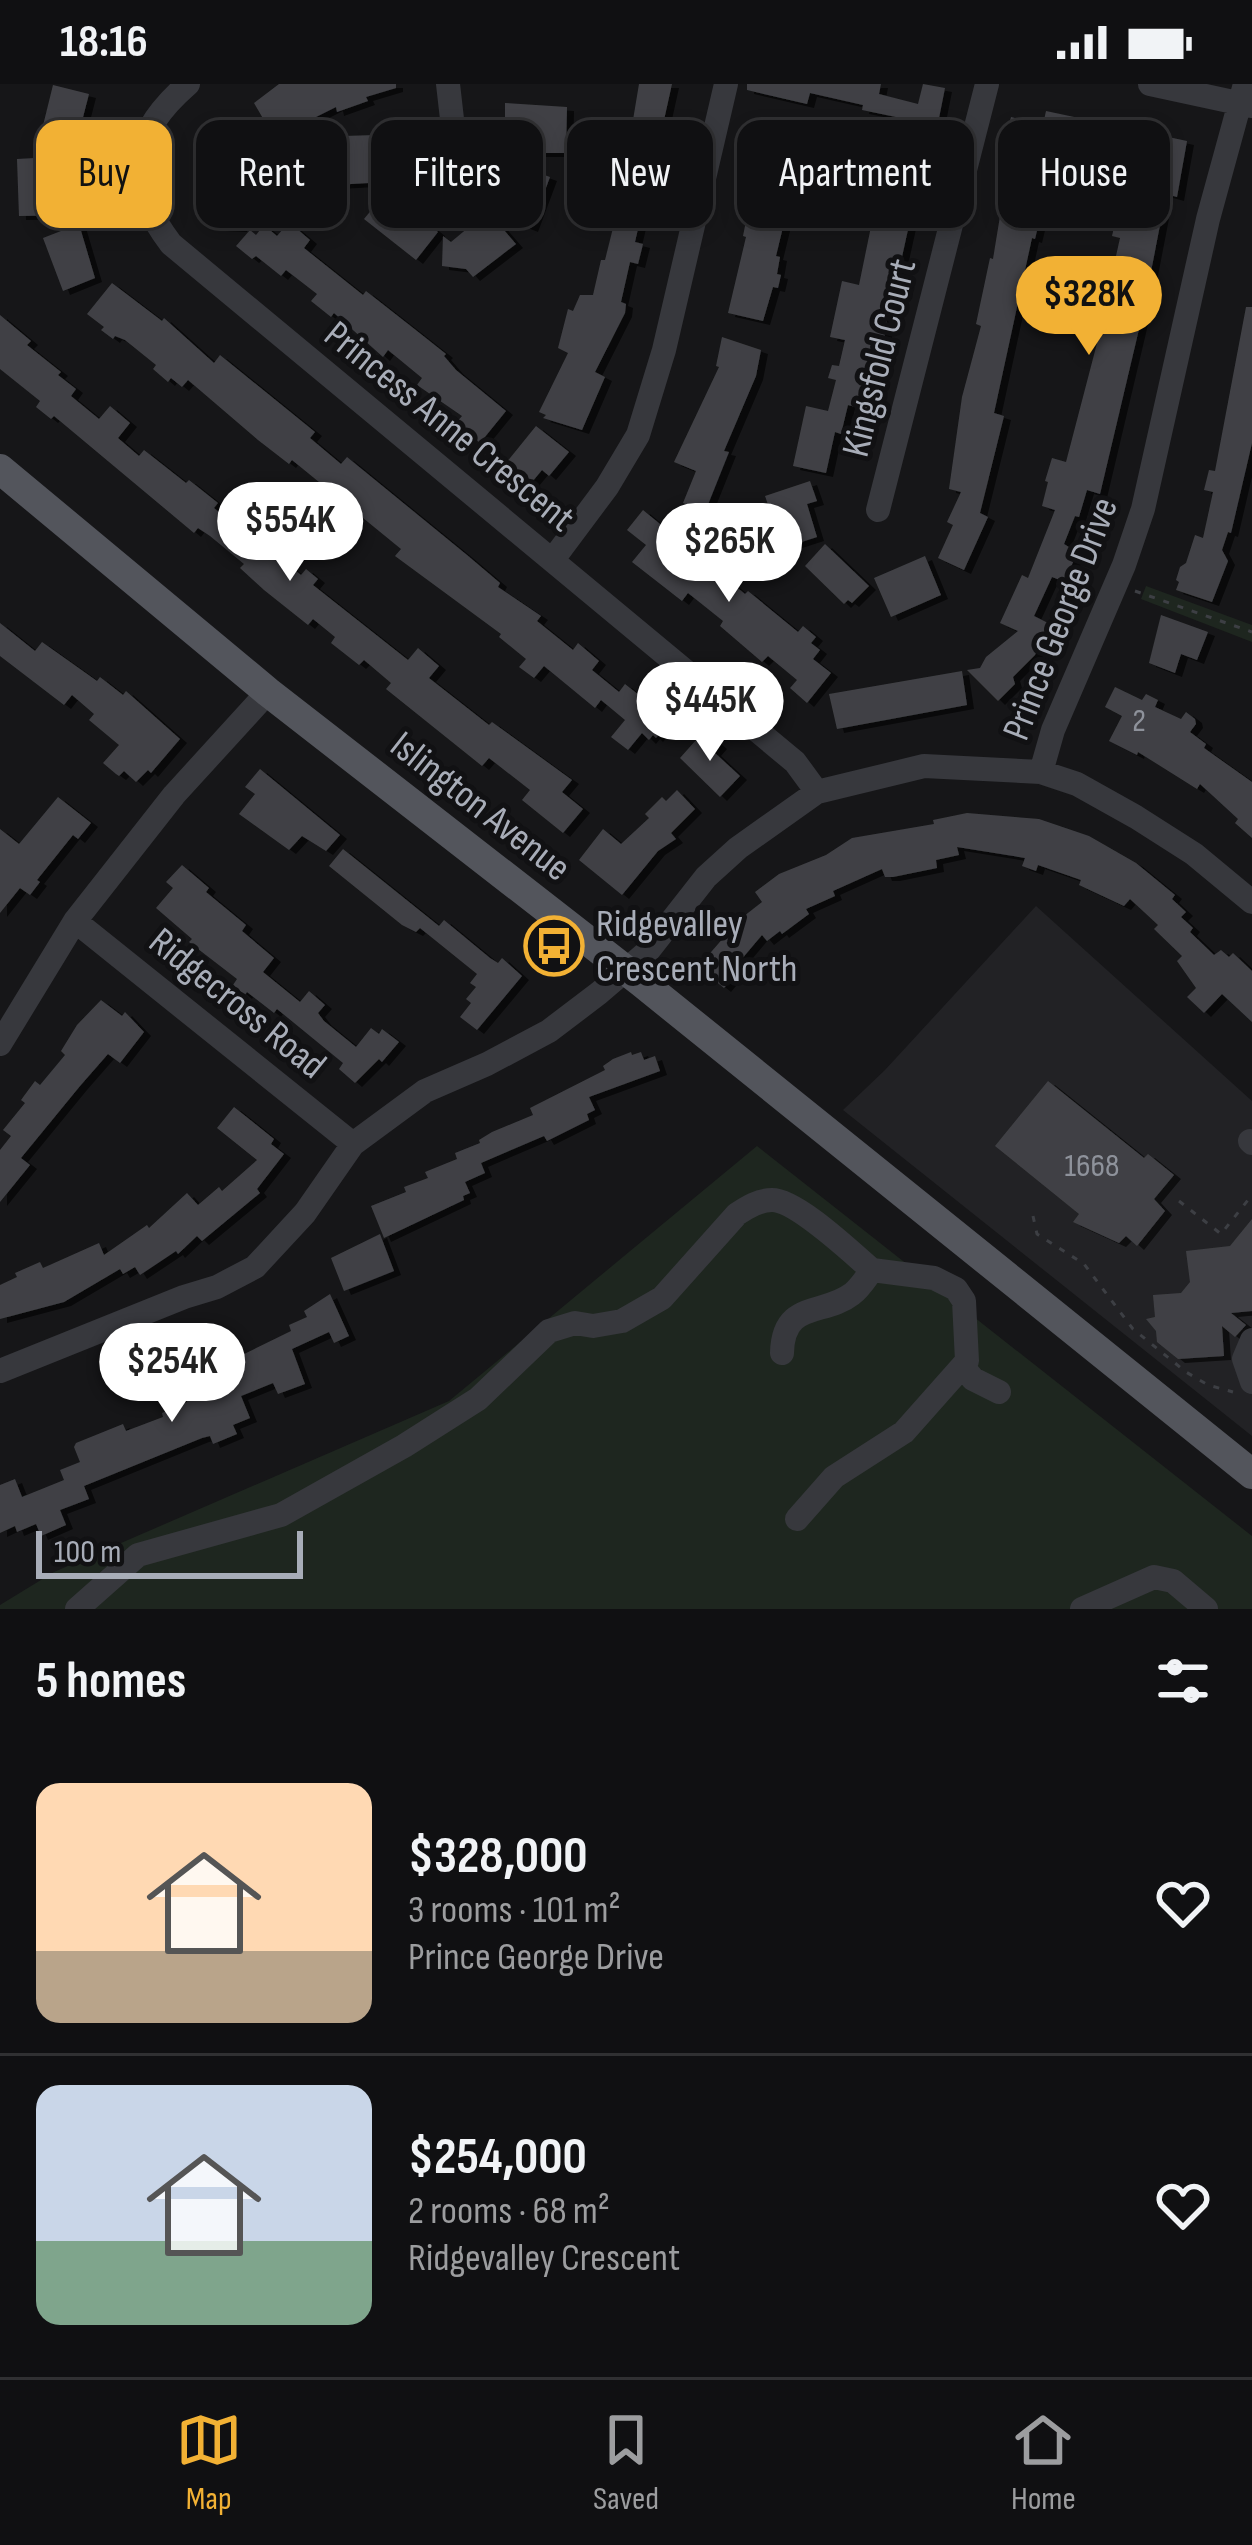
<!DOCTYPE html>
<meta charset="utf-8">
<style>
:root{--surface:#101012;--page:#1e1e20;--text:#f1f3f6;--muted:#9c9d9f;--line:#303032;--accent:#f2b134}
body{margin:0;font-family:"Sofia Sans Condensed",sans-serif;background:var(--page);color:var(--text);height:100vh;display:flex;flex-direction:column;font-size:45px;white-space:nowrap}
*{box-sizing:border-box;margin:0}
p{font-size:39px;color:var(--muted)}
.icon{flex:none;width:66px;height:66px;fill:none;stroke:currentColor;stroke-width:2;stroke-linecap:round;stroke-linejoin:round}
.map{position:relative;height:1525px;overflow:hidden}
.sheet{display:flex;flex-direction:column;background:var(--surface);flex:1}
.sheet>*{flex:none}
.hud{position:absolute;left:36px;top:36px;width:1182px;height:108px;display:flex;gap:24px}
.scale{position:absolute;left:36px;bottom:30px;width:267px;box-sizing:border-box;padding-left:12px;border:6px solid #a8adb8;border-top:0;font-size:33px;line-height:42px;white-space:nowrap;color:#a8adb8;-webkit-text-stroke:9px #111113;paint-order:stroke}
.price{position:absolute;translate:-50% -102px;padding:0 27px;border-radius:42px;background:#fff;color:#222;font-size:39px;line-height:78px;filter:drop-shadow(0 3px 6px #0008)}
.price::after{content:'';position:absolute;left:50%;top:72px;width:36px;height:27px;margin-left:-18px;background:inherit;clip-path:polygon(0 0,100% 0,50% 100%)}
.price.selected{background:var(--accent);color:#111}
ul{padding:0;list-style:none}
li{display:flex;align-items:center;gap:36px;height:300px;padding:0 36px}
li+li{border-top:3px solid var(--line)}
li span{display:grid;place-items:center;flex:none;width:336px;height:240px;border-radius:24px;color:#555}
li>.icon{margin-inline-start:auto}
span .icon{width:144px;height:144px;fill:#fffc;stroke-width:1}
li b{font-size:51px}
h2{display:flex;justify-content:space-between;align-items:center;height:144px;padding:0 36px;font-size:51px}
.pill{padding:0 42px;border-radius:24px;background:var(--surface);box-shadow:0 6px 18px #0003,0 0 0 3px var(--line);font-size:42px;line-height:108px}
.pill.selected{background:var(--accent);color:#111}
.status{display:flex;justify-content:space-between;align-items:center;height:84px;padding:0 60px;background:var(--surface);direction:ltr}
.status svg{height:33px;fill:currentColor}
.tabs{display:flex;justify-content:space-around;align-items:center;height:168px;border-top:3px solid var(--line);background:var(--surface);font-size:33px;color:var(--muted)}
.tabs a{display:grid;justify-items:center;gap:6px}
.tabs .selected{color:var(--accent)}
.map>svg:first-child{display:block}
</style>
<div class="status"><b>18:16</b><svg viewBox="0 0 49 12"><path d="M0 12V9h3v3zM5 12V6h3v6zM10 12V3h3v9zM15 12V0h3v12zM26 1h20v11H26zM47 4h2v5h-2z"/></svg></div>
<div class="map">
<svg width="1252" height="1525" viewBox="0 0 1252 1525">
<defs>
<filter id="shadow"><feDropShadow dx="7" dy="4" stdDeviation="0" flood-color="#0009"/></filter>
</defs>
<rect width="100%" height="100%" fill="#161618"/>
<!-- built -->
<path fill="#222225" d="M1036,822L1252,1017V1352L843,1026L885,986Z"/>
<!-- green -->
<path fill="#1e261f" d="M1146,502L1252,541V558L1141,515Z
M757,1062L1252,1452V1525H0V1521L54,1488L449,1317Z"/>
<!-- building -->
<path fill="#404145" filter="url(#shadow)" d="M279,0H396V4L366,13L368,17L337,28L336,23L292,45L285,33L268,43L254,19Z
M639,0H672L660,54L666,55L653,108L647,106L635,158L643,160L638,180L630,178L621,218L626,220L625,229L595,288L605,293L582,346L543,334L546,331L539,328L568,269L558,264L568,225L573,227L580,211H593L601,176H605L615,136L609,134L620,83L625,84Z
M747,0H881L879,10L918,20L923,0L945,4L935,54L894,40L896,33L862,26L863,21L810,9L807,20L747,6Z
M53,1L89,10L74,68L55,63V105L79,104V131L19,132L17,75L35,74Z
M505,19L567,23L566,69H528V42L505,39Z
M1046,27L1187,57L1177,113L1166,110L1144,224L1100,410L1087,406L1079,433L1075,432L1064,460L1077,468L1065,498L1052,493L1034,532L1050,540L1035,571L1013,593L1015,600L998,617L967,586L980,584L986,573L1018,547L1000,539L1022,491L1028,494L1055,426L1042,422L1048,398L1045,397L1052,374L1066,378L1101,244L1096,243L1108,189L1112,190L1120,154L1112,152L1118,126L1134,129L1143,92L1088,79L1089,72L1058,66L1056,74L1004,62L1011,33L1043,41Z
M225,38H258V59H252V86H241L240,144L218,143V120H194L197,62H225Z
M768,45L806,52L797,102L786,100L777,138L784,139L776,172L780,173L777,190L781,191L778,204L773,203L763,237L728,229L746,153L743,152L748,127L754,128L762,94L757,93Z
M375,51L376,72H384L386,98L334,101L332,69L345,68L344,52Z
M895,77L916,82L910,113L915,114L896,200L889,199L883,226L888,227L883,265L873,262L862,304L872,306L866,326L848,321L841,350L835,348L826,389L793,382L806,322L828,327L836,296L828,294L832,281L839,282L845,256L830,253L842,197L859,201L882,89L892,92Z
M516,81L550,93L531,144L493,129L501,122Z
M1016,93L1048,101L1035,155L1032,154L994,329L1004,332L980,429L988,433L964,486L938,474L953,441L947,438L961,408L949,405L962,313L981,242L976,240L990,174L993,175L1001,126L1009,127Z
M387,107L438,148L416,176L364,135Z
M491,131L516,160L473,193L466,185L442,182L443,152L451,158L475,138L477,140Z
M289,138L310,156L304,164L363,211L366,207L417,247L446,270L444,272L456,286L506,327L480,359L456,339L462,332L417,301L422,294L388,266L383,273L334,229L331,233L311,217L317,210L286,186L281,192L256,172L252,175L236,162L250,146L256,151L264,141L277,152Z
M79,140L95,194L63,207L43,154Z
M112,199L162,237L164,234L214,279L220,271L315,348L310,354L341,380L347,373L467,471L500,499L498,503L541,532L537,537L573,566L578,559L599,577L592,586L619,608L625,600L659,627L656,632L667,641L656,654L653,651L649,656L642,649L628,666L611,653L625,636L601,616L595,624L544,582L534,594L519,583L526,575L499,553L501,550L395,472L401,465L292,376L289,380L258,356L188,296L182,303L171,294L168,298L153,285L156,281L125,256L115,252L113,255L101,246L104,243L87,230Z
M1246,223H1252V359L1231,449L1228,448L1222,466L1228,477L1212,518L1176,506L1179,498L1176,496L1180,483L1186,479L1195,451L1203,454L1213,408L1204,406L1209,386L1215,387Z
M0,231L31,257L27,261L61,288L58,291L76,305L71,312L99,335L110,322L130,339L118,354L139,372L144,366L186,399L189,396L218,419L214,424L237,443L244,434L268,454L271,451L284,462L276,471L301,491L306,485L318,495L313,501L408,576L418,564L439,582L429,594L489,641L492,638L572,696L562,708L583,725L563,749L522,716L530,706L489,674L482,682L386,605L391,599L364,576L359,581L331,559L335,553L313,535L308,541L264,506L240,484L244,480L210,452L198,444L194,449L54,332L51,335L36,323L40,317L0,285Z
M722,253L761,266L756,292L724,367L729,368L705,428L683,419L696,387L674,378L719,283L716,282Z
M536,342L569,368L549,392L542,386L527,404L502,384Z
M810,397L817,417L807,420L817,453L783,464L765,412Z
M643,426L745,510L748,507L798,548L803,542L816,553L811,559L820,566L813,575L831,589L807,619L790,604L797,596L768,572L762,578L720,542L723,537L688,509L682,517L632,478L646,461L627,446Z
M825,460L869,502L852,519L848,516L844,520L805,482Z
M925,472L941,511L891,533L874,494Z
M1161,531L1208,548L1197,576L1181,570L1175,589L1149,579Z
M0,539L35,567L42,558L97,597L100,593L123,611L126,607L180,655L151,689L148,686L136,698L124,687L119,692L116,690L103,679L119,661L89,636L94,630L72,611L64,621L0,572Z
M962,587L967,621L837,645L829,610Z
M1115,603L1142,616L1146,610L1158,616L1155,623L1181,635L1186,628L1195,635L1196,640L1190,648L1206,660L1204,664L1252,698V754L1235,739L1238,735L1200,700L1197,705L1138,668L1137,671L1109,657L1122,632L1105,623Z
M704,647L720,661L714,668L740,692L720,713L680,674Z
M260,685L340,751L326,767L302,752L289,766L239,730L255,710L245,703Z
M677,706L695,725L671,749L676,755L658,767L622,811L579,776L603,745L621,760L649,734L645,730L662,713L666,717Z
M58,713L91,739L78,755L73,751L37,796L40,798L30,811L20,804L0,829V745L19,760Z
M967,729L1039,735L1089,752L1136,779L1175,811L1172,815L1186,828L1181,833L1193,844L1190,848L1214,871L1221,866L1229,873L1233,869L1252,887V938L1222,910L1204,929L1187,913L1196,904L1177,877L1182,872L1154,845L1158,841L1130,815L1124,822L1079,801L1081,796L1038,781L1036,787L1022,782L1025,774L957,763L959,771L936,776L937,784L893,793H885L882,785L833,807L835,812L806,825L809,830L782,850L780,847L767,857L762,851L735,883L739,886L724,904L698,883L739,836L762,818L755,808L779,790L826,771L852,754L934,740L933,736Z
M343,765L439,842L444,836L490,874L498,879L502,874L522,892L477,946L460,933L471,919L466,915L476,903L470,899L477,890L420,844L416,848L402,841L329,782Z
M182,781L209,804L206,808L246,841L242,847L274,874L263,888L300,918L309,907L325,921L318,929L324,937L356,963L371,944L379,950L382,945L399,958L382,978L379,975L355,999L339,985L343,979L277,925L274,929L247,908L245,911L233,901L237,895L189,858L192,855L156,824L173,804L166,798Z
M101,916L122,932L125,928L144,948L120,979L108,970L80,1002L21,1074L30,1081L0,1118V1066L11,1052L3,1046L25,1019L21,1016L35,997L40,1001L65,971L61,967L77,941Z
M631,968L632,971L641,968L644,976L655,972L660,987L589,1013L595,1026L587,1030L589,1036L547,1057L544,1052L481,1079L485,1089L465,1098L470,1109L463,1112L464,1116L384,1154L371,1122L406,1108L404,1103L428,1094L425,1088L457,1075L455,1069L480,1059L479,1056L492,1048L533,1031L530,1024L605,986L603,982L613,975Z
M1048,997L1144,1074L1148,1070L1174,1091L1154,1115L1165,1127L1137,1162L1126,1152L1119,1159L1073,1138L1079,1130L995,1062Z
M234,1023L274,1055L271,1060L284,1070L257,1105L260,1109L202,1157L197,1152L178,1170L176,1167L140,1191L135,1183L123,1190L120,1185L64,1218L0,1235V1201L17,1193L15,1189L40,1178L43,1184L99,1159L104,1171L147,1141L149,1144L187,1109L198,1121L219,1103L222,1107L257,1076L217,1044Z
M1252,1135V1227L1231,1229L1246,1241L1235,1253L1222,1242L1224,1272L1178,1275L1157,1258L1156,1247L1146,1235L1155,1233L1153,1211L1181,1209L1190,1198L1186,1167L1230,1162Z
M380,1150L394,1187L344,1207L331,1174Z
M330,1210L349,1252L334,1259L329,1248L292,1265L305,1300L278,1310L273,1299L241,1312L250,1334L233,1341L237,1350L213,1360L210,1352L202,1354L84,1402L89,1415L60,1426L66,1441L41,1452L36,1440L17,1448L15,1442L0,1449V1401L15,1395L22,1413L64,1396L60,1386L80,1378L74,1363L76,1359L123,1340L126,1347L163,1333L162,1329L187,1318L185,1311L242,1288L236,1274L291,1247L289,1241L307,1233L304,1227Z"/>
<g fill="none" stroke-linecap="round" stroke-linejoin="round">
<!-- path -->
<path stroke="#3d3f44" stroke-width="3" stroke-dasharray="6 9" stroke-linecap="butt" d="M1135,507L1252,548
M1179,1117L1221,1150L1252,1111
M1033,1132L1037,1150L1084,1180L1133,1245L1186,1288L1208,1301L1233,1308"/>
<!-- minor -->
<path stroke="#37383d" stroke-width="24" d="M188,0C128,52 124,98 171,160L795,678L817,708
M448,0L456,70
M1150,0L1252,22
M878,426L987,0
M554,474L607,403L638,351L664,266L726,0
M1041,688L1053,646L1124,481L1143,425L1208,135L1245,0
M75,837L353,1060
M0,960L75,837L174,711L268,608
M1250,1057L1252,1059
M1252,1256L1244,1275L1252,1298
M782,1269C783,1216 824,1232 852,1210C860,1204 866,1194 872,1186L934,1194L956,1205L964,1217L967,1277L904,1348L834,1393L797,1435
M963,1283L973,1295L999,1308
M0,1287L184,1213L217,1203L255,1183L305,1129L353,1060L425,1007L487,980L549,947L599,909L648,867L706,793L738,764L817,708L924,682L1041,688L1077,700L1136,733L1194,770L1252,818
M77,1525L138,1471L281,1431L404,1362L478,1315L549,1247L575,1239L593,1242L622,1237L662,1214L737,1130C748,1123 759,1116 772,1116C797,1116 852,1169 872,1186
M1082,1525L1154,1493L1173,1497L1206,1525"/>
<!-- major -->
<path stroke="#53555c" stroke-width="30" d="M0,385L268,608L641,898L1252,1390"/>
</g>
<!-- icons -->
<defs>
<g id="bus-ring" transform="scale(3)"><circle r="9.5" fill="#111113" stroke="#f2b134" stroke-width="1.5"/><path d="M-5-6H5V4H4V6H2V4H-2V6H-4V4H-5ZM-3.5-4V0h7V-4ZM-3.5 1.2v1.5H-2V1.2ZM2 1.2v1.5H3.5V1.2Z" fill="#f2b134"/></g>
</defs>
<g fill-rule="evenodd">
<use href="#bus-ring" x="554" y="862"/>
</g>
<g text-anchor="middle" dominant-baseline="central" stroke-width="10" stroke-linejoin="round" paint-order="stroke">
<!-- number labels -->
<g font-size="33" fill="#8e929b">
<text x="1139" y="637">2</text>
<text x="1092" y="1082">1668</text>
</g>
<!-- street labels -->
<g font-size="39" fill="#a8adb8" stroke="#111113">
<text transform="translate(880 274) rotate(-76)">Kingsfold Court</text>
<text transform="translate(449 343) rotate(39)">Princess Anne Crescent</text>
<text transform="translate(1061 535) rotate(-69)">Prince George Drive</text>
<text transform="translate(480 723) rotate(38)">Islington Avenue</text>
<text transform="translate(237 920) rotate(39)">Ridgecross Road</text>
</g>
<!-- poi labels -->
<g font-size="39" fill="#a8adb8" stroke="#111113" text-anchor="start">
<text x="596" y="840">Ridgevalley<tspan x="596" dy="45">Crescent North</tspan></text>
</g>
</g>
</svg>
<div class="scale">100 m</div>
<b class="price selected" style="left:1089px;top:274px">$328K</b>
<b class="price" style="left:290px;top:500px">$554K</b>
<b class="price" style="left:729px;top:521px">$265K</b>
<b class="price" style="left:710px;top:680px">$445K</b>
<b class="price" style="left:172px;top:1341px">$254K</b>
<div class="hud">
<a class="pill selected">Buy</a>
<a class="pill">Rent</a>
<a class="pill">Filters</a>
<a class="pill">New</a>
<a class="pill">Apartment</a>
<a class="pill">House</a>
</div>
</div>
<section class="sheet">
<h2>5 homes<svg class="icon" aria-label="filters" viewBox="0 0 24 24"><path d="M4 7h16M4 17h16"/><circle cx="9" cy="7" r="2"/><circle cx="15" cy="17" r="2"/></svg></h2>
<ul>
<li><span style="background:linear-gradient(#ffd9b3 70%,#b9a48a 0)"><svg class="icon" aria-label="home" viewBox="0 0 24 24"><path d="M3 11l9-7 9 7M6 9v11h12V9"/></svg></span><div><b>$328,000</b><p>3 rooms · 101 m²</p><p>Prince George Drive</p></div><svg class="icon" aria-label="heart" viewBox="0 0 24 24"><path d="M12 20l-8-8c-3-5 5-10 8-4 3-6 11-1 8 4z"/></svg></li>
<li><span style="background:linear-gradient(#c9d6e8 65%,#7fa58c 0)"><svg class="icon" aria-label="home" viewBox="0 0 24 24"><path d="M3 11l9-7 9 7M6 9v11h12V9"/></svg></span><div><b>$254,000</b><p>2 rooms · 68 m²</p><p>Ridgevalley Crescent</p></div><svg class="icon" aria-label="heart" viewBox="0 0 24 24"><path d="M12 20l-8-8c-3-5 5-10 8-4 3-6 11-1 8 4z"/></svg></li>
</ul>
</section>
<nav class="tabs">
<a class="selected"><svg class="icon" aria-label="map" viewBox="0 0 24 24"><path d="M3 6l6-2 6 2 6-2v14l-6 2-6-2-6 2zM9 4v14M15 6v14"/></svg>Map</a>
<a><svg class="icon" aria-label="saved" viewBox="0 0 24 24"><path d="M7 4h10v16l-5-4-5 4z"/></svg>Saved</a>
<a><svg class="icon" aria-label="home" viewBox="0 0 24 24"><path d="M3 11l9-7 9 7M6 9v11h12V9"/></svg>Home</a>
</nav>
